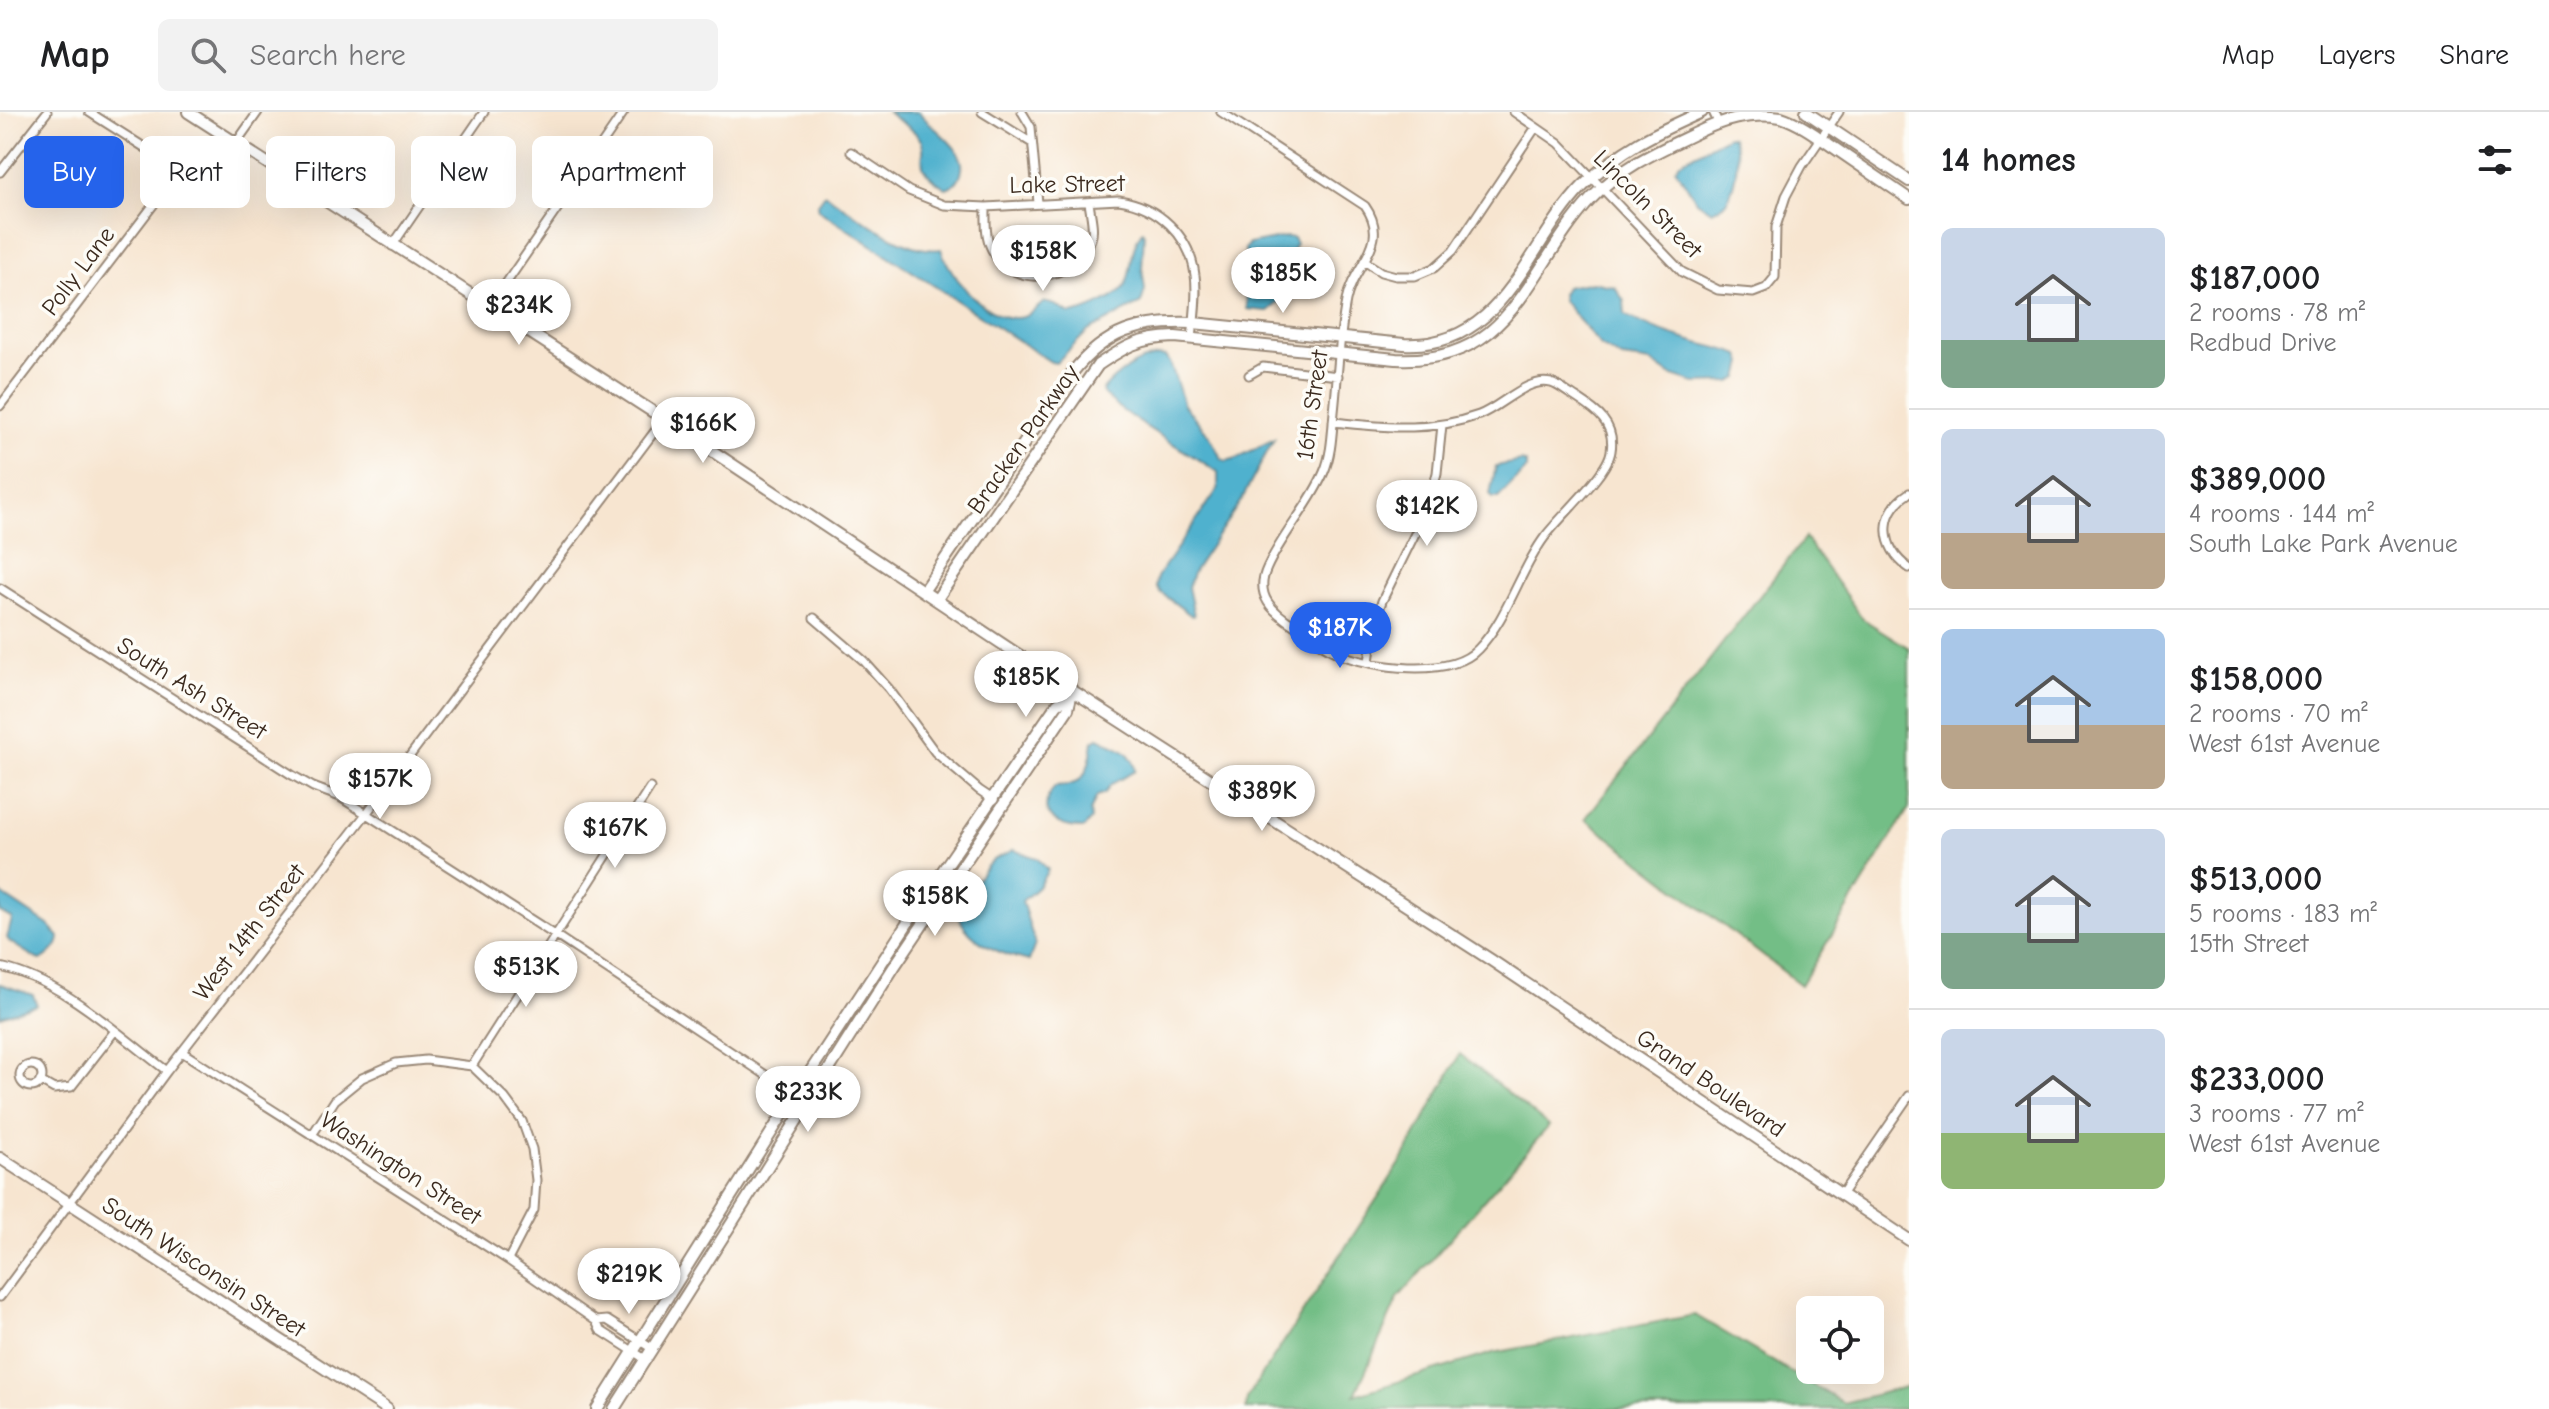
<!DOCTYPE html>
<meta charset="utf-8">
<style>
:root{--surface:#fff;--page:#f2f2f2;--text:#202124;--muted:#757577;--line:#e0e0e0;--accent:#2563eb}
body{margin:0;font-family:"Comic Neue",sans-serif;background:var(--page);color:var(--text);height:100vh;display:flex;flex-direction:column;font-size:30px;white-space:nowrap}
*{box-sizing:border-box;margin:0}
p{font-size:26px;color:var(--muted)}
.icon{flex:none;width:44px;height:44px;fill:none;stroke:currentColor;stroke-width:2;stroke-linecap:round;stroke-linejoin:round}
.map{position:relative;flex:1;overflow:hidden}
.side{display:flex;flex-direction:column;background:var(--surface);width:640px}
.side>*{flex:none}
.hud{position:absolute;left:24px;top:24px;width:760px;height:72px;display:flex;gap:16px}
.fabs{position:absolute;left:1796px;top:1184px;display:grid;gap:16px}
.fabs a{display:grid;place-items:center;width:88px;height:88px;border-radius:12px;background:var(--surface);box-shadow:0 8px 32px #0002;font-size:40px}
.price{position:absolute;translate:-50% -68px;padding:0 18px;border-radius:28px;background:#fff;color:#222;font-size:26px;line-height:52px;filter:drop-shadow(0 2px 4px #0008)}
.price::after{content:'';position:absolute;left:50%;top:48px;width:24px;height:18px;margin-left:-12px;background:inherit;clip-path:polygon(0 0,100% 0,50% 100%)}
.price.current{background:var(--accent);color:#fff}
ul{padding:0;list-style:none}
li{display:flex;align-items:center;gap:24px;height:200px;padding:0 32px}
li+li{border-top:2px solid var(--line)}
li span{display:grid;place-items:center;flex:none;width:224px;height:160px;border-radius:12px;color:#555}
li>.icon{margin-inline-start:auto}
span .icon{width:96px;height:96px;fill:#fffc;stroke-width:1}
li b{font-size:34px}
h2{display:flex;justify-content:space-between;align-items:center;height:96px;padding:0 32px;font-size:34px}
.tag{padding:0 28px;border-radius:12px;background:var(--surface);box-shadow:0 8px 32px #0002;font-size:28px;line-height:72px}
.tag.current{background:var(--accent);color:#fff}
header{display:flex;align-items:center;gap:48px;box-sizing:border-box;height:112px;padding:0 40px;background:var(--surface);border-bottom:2px solid var(--line)}
header strong{font-size:38px}
nav{display:flex;gap:44px;margin-inline-start:auto;font-size:28px}
.search{width:560px;height:72px;background:var(--page);display:flex;align-items:center;gap:20px;box-sizing:border-box;padding:0 28px;border-radius:12px;color:var(--muted);font-size:30px}
main{display:flex;flex:1;min-height:0}
.map>svg:first-child{display:block}
</style>
<header>
<strong>Map</strong>
<div class="search"><svg class="icon" aria-label="search" viewBox="0 0 24 24"><circle cx="10" cy="10" r="6"/><path d="M15 15l6 6"/></svg>Search here</div>
<nav><a>Map</a><a>Layers</a><a>Share</a></nav>
</header>
<main>
<div class="map">
<svg width="1909" height="1297" viewBox="0 0 1909 1297">
<rect width="100%" height="100%" fill="#fdfcf7"/>
<filter id="ink" filterUnits="userSpaceOnUse"><feTurbulence type="fractalNoise" baseFrequency=".0125" numOctaves="2"/><feDisplacementMap in="SourceGraphic" scale="16" xChannelSelector="R" yChannelSelector="G"/><feConvolveMatrix kernelMatrix="1 2 1 2 8 2 1 2 1" color-interpolation-filters="sRGB"/></filter>
<filter id="wash" filterUnits="userSpaceOnUse"><feTurbulence type="fractalNoise" baseFrequency=".006" numOctaves="4" result="noise"/><feDisplacementMap in="SourceGraphic" scale="32" xChannelSelector="R" yChannelSelector="G"/><feGaussianBlur stdDeviation="1.8" result="paint"/><feColorMatrix in="noise" values="0 0 0 0 0 0 0 0 0 0 0 0 0 0 0 0 0 1.4 0 .05"/><feComposite in="paint" operator="in"/></filter>
<g filter="url(#wash)">
<rect width="100%" height="100%" fill="#f7e5d0"/>
<!-- forest -->
<path fill="#73be86" stroke="#577452" stroke-width="2" d="M1805,426L1863,507L1909,536V696L1801,873L1585,707Z
M1460,942L1549,1014L1398,1186L1355,1283L1493,1241L1695,1203L1843,1291L1909,1274V1297H1246L1247,1286L1403,1047Z"/>
<!-- water -->
<path fill="#4fb1ce" stroke="#456e76" stroke-width="2" d="M888,0H919C933,19 972,39 960,64C957,71 953,74 946,76C904,51 934,43 918,24C911,14 896,9 888,0Z
M1728,24L1732,25C1741,39 1736,73 1727,88C1724,94 1718,96 1712,99L1697,89L1675,56L1680,50Z
M825,82C854,101 906,143 941,137C950,165 989,213 1023,205C1030,203 1038,195 1044,190L1055,193L1070,202C1083,201 1119,186 1125,174C1134,156 1129,137 1142,119L1144,122L1142,156L1145,178L1141,191L1088,219L1056,251L1051,250L818,98L817,93Z
M1286,125L1293,126L1296,132L1285,152L1279,190L1268,199L1247,197L1245,136L1249,132Z
M1593,170L1615,175L1624,189L1625,203C1643,213 1670,223 1691,229C1707,234 1724,236 1740,243L1743,250L1739,266L1731,270L1694,271L1670,263L1651,250L1622,246L1601,234L1563,189L1562,182L1566,175Z
M1158,244L1165,245L1170,250L1184,293L1209,323L1221,346L1226,349L1237,346L1274,327L1242,387L1194,459L1188,475L1194,503L1192,504L1160,480L1156,474L1157,465L1218,377V360C1198,346 1108,295 1102,279C1117,261 1135,249 1158,244Z
M1521,349L1526,351V357L1498,386H1493L1490,382L1496,354Z
M1098,626C1115,634 1134,638 1135,659L1110,673L1105,681L1097,684L1090,699L1091,707L1084,716C1057,716 1033,702 1055,674C1059,673 1064,674 1068,673C1089,670 1091,644 1093,629Z
M1013,738L1037,746L1048,758L1038,775L1022,789L1035,832L1029,849C1005,843 973,833 961,809C955,797 982,759 991,750C997,745 1006,742 1013,738Z
M0,781L48,813L59,825C59,835 49,843 41,848L37,847L10,830L7,826L12,807L0,800Z
M0,872L33,883L37,893L0,904Z"/>
</g>
<g filter="url(#ink)">
<g fill="none" stroke-linecap="round" stroke-linejoin="round">
<!-- street casing -->
<g stroke="#987" stroke-width="11">
<path id="street" d="M982,0L1032,31
M1022,0L1031,15L1038,91
M1221,0L1365,94C1392,132 1353,152 1346,189C1339,225 1338,263 1334,300C1332,320 1332,341 1324,360C1309,395 1282,422 1267,456C1254,484 1273,500 1295,514C1308,523 1322,534 1337,541C1371,556 1450,567 1478,537C1508,506 1519,460 1544,426C1559,405 1608,362 1611,339C1616,309 1593,297 1572,283C1565,279 1558,273 1551,271C1527,265 1501,295 1479,303C1428,321 1386,315 1333,310
M1514,0L1559,31L1682,160L1718,178L1753,181L1766,176L1775,165L1776,115L1786,84L1802,54L1839,0
M1713,0L1718,10
M236,31L258,0
M851,40L909,79L944,93L986,95L1119,88C1158,94 1190,123 1195,163C1198,183 1194,207 1192,227
M0,60L47,0
M986,95C986,110 985,125 992,138C1015,179 1075,169 1091,127C1095,117 1090,101 1089,90
M392,134L484,0
M1364,149L1381,160L1396,164H1415L1434,156L1453,139L1536,15
M489,196L624,0
M1249,263L1263,255L1338,264
M0,294L180,58L89,0
M1909,381C1878,401 1881,436 1909,456
M0,476L292,663L313,675L340,685L555,823L808,991
M814,506L864,549L889,577L935,640L979,678L994,688
M1369,550L1374,513L1382,489L1428,395L1437,361L1442,313
M0,855C64,869 116,921 167,959
M182,940L508,1148L596,1209L600,1218L645,1247
M20 964a11 11 0 1 1 22 0a11 11 0 1 1-22 0Z
M472,954L650,676
M40,969L54,977L71,975L114,920
M312,1023L335,988L362,966L396,951L426,948L472,954L505,986L522,1009L532,1037L536,1068L534,1098L508,1148
M1841,1083L1909,984
M0,1185L167,959L366,702L664,307
M596,1209L607,1208L651,1236"/>
</g>
<!-- secondary casing -->
<g stroke="#987" stroke-width="14">
<path id="secondary" d="M188,0L664,307L1073,579L1491,848L1909,1128
M1806,0L1909,69
M924,478L1072,261C1106,218 1141,209 1193,211L1404,232C1505,237 1526,132 1583,74C1620,37 1655,21 1702,0
M937,487L1098,253C1126,234 1140,226 1175,225L1396,247C1514,253 1527,156 1591,87C1620,56 1656,40 1694,22C1722,8 1749,0 1781,5C1800,11 1817,24 1833,35C1859,53 1884,70 1909,87
M0,1046L387,1297
M597,1297L795,983L922,789L1057,592L1073,579
M614,1297L894,855L1068,597L1072,580"/>
</g>
<!-- street -->
<use href="#street" stroke="#fff" stroke-width="7"/>
<!-- secondary -->
<use href="#secondary" stroke="#fff" stroke-width="10"/>
</g>
</g>
<g text-anchor="middle" dominant-baseline="central" stroke-width="7" stroke-linejoin="round" paint-order="stroke">
<!-- street labels -->
<g font-size="24" fill="#3b2a1e" stroke="#fdfcf7">
<text transform="translate(1067 72) rotate(-1)">Lake Street</text>
<text transform="translate(1648 92) rotate(45)">Lincoln Street</text>
<text transform="translate(78 159) rotate(-53)">Polly Lane</text>
<text transform="translate(1312 293) rotate(-82)">16th Street</text>
<text transform="translate(1023 327) rotate(-55)">Bracken Parkway</text>
<text transform="translate(192 576) rotate(32)">South Ash Street</text>
<text transform="translate(249 820) rotate(-52)">West 14th Street</text>
<text transform="translate(1711 971) rotate(34)">Grand Boulevard</text>
<text transform="translate(401 1056) rotate(33)">Washington Street</text>
<text transform="translate(204 1155) rotate(33)">South Wisconsin Street</text>
</g>
</g>
</svg>
<div class="fabs">
<a><svg class="icon" aria-label="locate" viewBox="0 0 24 24"><circle cx="12" cy="12" r="6"/><path d="M12 2v4M12 18v4M2 12h4M18 12h4"/></svg></a>
</div>
<b class="price" style="left:1043px;top:181px">$158K</b>
<b class="price" style="left:1283px;top:203px">$185K</b>
<b class="price" style="left:519px;top:235px">$234K</b>
<b class="price" style="left:703px;top:353px">$166K</b>
<b class="price" style="left:1427px;top:436px">$142K</b>
<b class="price current" style="left:1340px;top:558px">$187K</b>
<b class="price" style="left:1026px;top:607px">$185K</b>
<b class="price" style="left:380px;top:709px">$157K</b>
<b class="price" style="left:1262px;top:721px">$389K</b>
<b class="price" style="left:615px;top:758px">$167K</b>
<b class="price" style="left:935px;top:826px">$158K</b>
<b class="price" style="left:526px;top:897px">$513K</b>
<b class="price" style="left:808px;top:1022px">$233K</b>
<b class="price" style="left:629px;top:1204px">$219K</b>
<div class="hud">
<a class="tag current">Buy</a>
<a class="tag">Rent</a>
<a class="tag">Filters</a>
<a class="tag">New</a>
<a class="tag">Apartment</a>
</div>
</div>
<section class="side">
<h2>14 homes<svg class="icon" aria-label="filters" viewBox="0 0 24 24"><path d="M4 7h16M4 17h16"/><circle cx="9" cy="7" r="2"/><circle cx="15" cy="17" r="2"/></svg></h2>
<ul>
<li><span style="background:linear-gradient(#c9d6e8 70%,#7fa58c 0)"><svg class="icon" aria-label="home" viewBox="0 0 24 24"><path d="M3 11l9-7 9 7M6 9v11h12V9"/></svg></span><div><b>$187,000</b><p>2 rooms · 78 m²</p><p>Redbud Drive</p></div></li>
<li><span style="background:linear-gradient(#c9d6e8 65%,#b9a48a 0)"><svg class="icon" aria-label="home" viewBox="0 0 24 24"><path d="M3 11l9-7 9 7M6 9v11h12V9"/></svg></span><div><b>$389,000</b><p>4 rooms · 144 m²</p><p>South Lake Park Avenue</p></div></li>
<li><span style="background:linear-gradient(#a9c7e8 60%,#b9a48a 0)"><svg class="icon" aria-label="home" viewBox="0 0 24 24"><path d="M3 11l9-7 9 7M6 9v11h12V9"/></svg></span><div><b>$158,000</b><p>2 rooms · 70 m²</p><p>West 61st Avenue</p></div></li>
<li><span style="background:linear-gradient(#c9d6e8 65%,#7fa58c 0)"><svg class="icon" aria-label="home" viewBox="0 0 24 24"><path d="M3 11l9-7 9 7M6 9v11h12V9"/></svg></span><div><b>$513,000</b><p>5 rooms · 183 m²</p><p>15th Street</p></div></li>
<li><span style="background:linear-gradient(#c9d6e8 65%,#8fb573 0)"><svg class="icon" aria-label="home" viewBox="0 0 24 24"><path d="M3 11l9-7 9 7M6 9v11h12V9"/></svg></span><div><b>$233,000</b><p>3 rooms · 77 m²</p><p>West 61st Avenue</p></div></li>
</ul>
</section>
</main>
